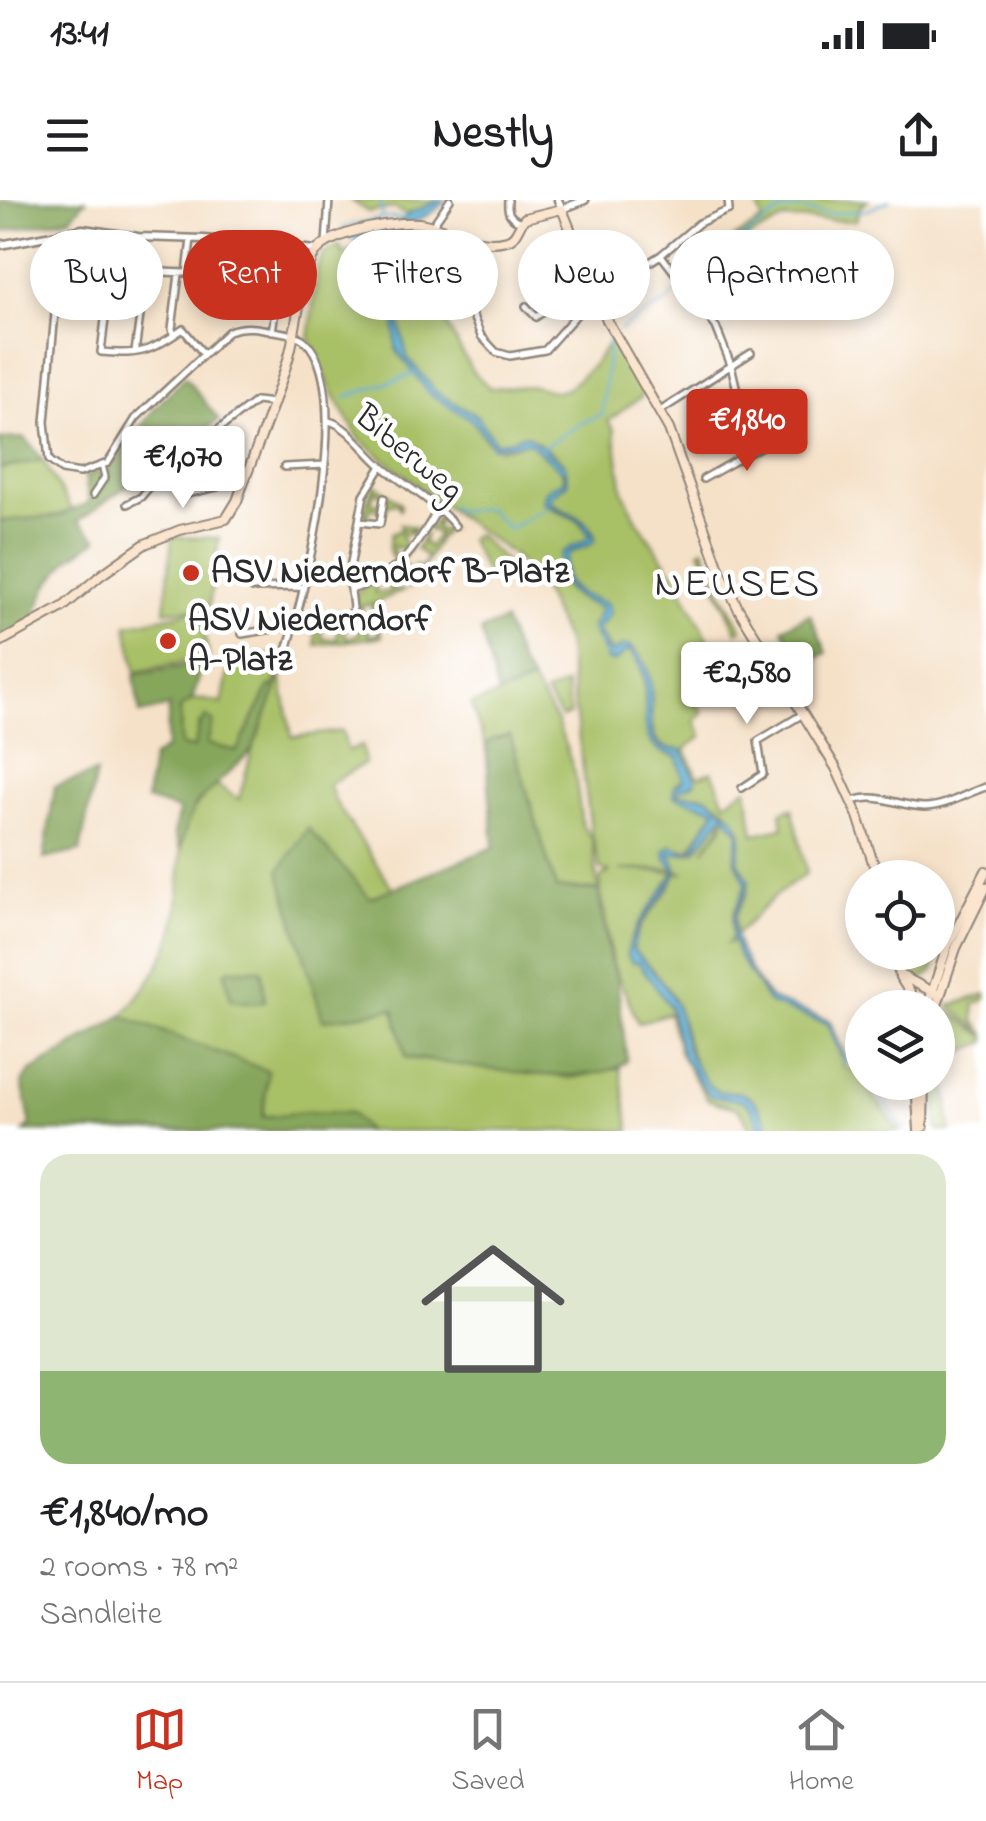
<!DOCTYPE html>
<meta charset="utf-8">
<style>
:root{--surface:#fff;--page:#f6f6f6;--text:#202124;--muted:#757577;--line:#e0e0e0;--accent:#c8321e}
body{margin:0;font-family:"Indie Flower",sans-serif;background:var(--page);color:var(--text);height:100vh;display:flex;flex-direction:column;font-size:38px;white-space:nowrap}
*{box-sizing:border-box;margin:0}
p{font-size:32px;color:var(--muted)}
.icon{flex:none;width:55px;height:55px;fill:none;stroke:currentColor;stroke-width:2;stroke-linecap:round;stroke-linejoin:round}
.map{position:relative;height:931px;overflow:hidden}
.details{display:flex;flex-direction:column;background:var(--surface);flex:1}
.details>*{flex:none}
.banner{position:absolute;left:30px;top:30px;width:928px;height:90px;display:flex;gap:20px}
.fabs{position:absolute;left:845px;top:660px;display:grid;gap:20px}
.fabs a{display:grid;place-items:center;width:110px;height:110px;border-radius:50%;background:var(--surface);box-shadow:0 5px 15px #0003;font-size:50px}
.price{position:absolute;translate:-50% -85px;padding:0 22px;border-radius:10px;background:#fff;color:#222;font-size:32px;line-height:65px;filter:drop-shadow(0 2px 5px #0008)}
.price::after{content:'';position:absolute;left:50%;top:60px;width:30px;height:22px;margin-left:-15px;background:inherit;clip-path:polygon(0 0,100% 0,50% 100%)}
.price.on{background:var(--accent);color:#fff}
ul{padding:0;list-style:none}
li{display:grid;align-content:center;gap:20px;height:530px;padding:0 40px}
li span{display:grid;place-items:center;height:310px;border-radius:30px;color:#555}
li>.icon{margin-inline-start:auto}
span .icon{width:180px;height:180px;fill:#fffc;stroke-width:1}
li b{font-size:42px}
.chip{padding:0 35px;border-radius:45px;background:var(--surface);box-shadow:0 5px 15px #0003;font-size:35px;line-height:90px}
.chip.on{background:var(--accent);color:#fff}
.status{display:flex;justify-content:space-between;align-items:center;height:70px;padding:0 50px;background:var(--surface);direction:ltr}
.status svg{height:28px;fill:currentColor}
header{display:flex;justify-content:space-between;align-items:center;height:130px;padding:0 40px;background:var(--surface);font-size:45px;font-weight:800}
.menu{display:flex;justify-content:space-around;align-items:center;height:140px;border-top:2px solid var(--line);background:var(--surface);font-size:28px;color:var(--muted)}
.menu a{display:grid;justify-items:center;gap:5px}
.menu .on{color:var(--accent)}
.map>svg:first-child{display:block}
</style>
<div class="status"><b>13:41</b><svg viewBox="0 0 49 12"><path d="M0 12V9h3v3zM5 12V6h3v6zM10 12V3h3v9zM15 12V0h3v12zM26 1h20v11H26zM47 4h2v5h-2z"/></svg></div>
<header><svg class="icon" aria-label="menu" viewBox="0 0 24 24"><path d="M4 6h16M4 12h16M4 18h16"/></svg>Nestly<svg class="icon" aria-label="share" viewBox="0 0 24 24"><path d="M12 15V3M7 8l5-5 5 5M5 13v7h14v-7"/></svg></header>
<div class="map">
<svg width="986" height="931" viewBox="0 0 986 931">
<rect width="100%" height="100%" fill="#fff"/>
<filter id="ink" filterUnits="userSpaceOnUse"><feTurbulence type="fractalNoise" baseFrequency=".01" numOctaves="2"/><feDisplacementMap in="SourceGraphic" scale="20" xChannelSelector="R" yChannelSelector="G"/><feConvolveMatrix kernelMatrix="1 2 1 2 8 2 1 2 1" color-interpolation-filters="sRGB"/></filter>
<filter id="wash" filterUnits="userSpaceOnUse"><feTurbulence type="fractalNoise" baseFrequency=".0048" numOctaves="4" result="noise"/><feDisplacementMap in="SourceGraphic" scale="40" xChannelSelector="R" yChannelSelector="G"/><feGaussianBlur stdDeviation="2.25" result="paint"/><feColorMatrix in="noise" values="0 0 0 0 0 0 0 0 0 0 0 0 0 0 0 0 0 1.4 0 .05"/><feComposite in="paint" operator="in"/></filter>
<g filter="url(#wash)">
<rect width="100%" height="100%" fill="#f5e1c8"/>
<!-- green -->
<path fill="#a8c066" stroke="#6a7648" stroke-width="2.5" d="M351,0H441L406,15L394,8L368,12Z
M868,0L859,8L856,21L785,19L721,52L718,49L763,20L756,1Z
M403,27H422V35L416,39L419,55L426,54V45L431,60L443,58L445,63L457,61L453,69L458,80L439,88L441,104L437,107L472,171L490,188L535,186L556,192L567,189L593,165L611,140L643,192L641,197L608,221L614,230L623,291L638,322L676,377L713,449L689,460L694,496L703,513L695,521L702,536L685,549L698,577L712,571L725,602L747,588L754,634L783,628L781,612L792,608L807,673L775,696L735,736V716L747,693L749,680L738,661L742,634L739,626L725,608L702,595L677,594L678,590L694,583L673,549C640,545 657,498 649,474C646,464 639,456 632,447L612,453L597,430L610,413L608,405C583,394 554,390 569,353L593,343L595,335C579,309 568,318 550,300V296L566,285L562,261L535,240L522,235L502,244L496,243L477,216L436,192L407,157L385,54L392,38Z
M366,42L383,46L381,55L395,118L398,154L418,175L426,189L473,221L487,241L500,249L528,242L561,268L564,280L544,293L547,306L579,321L590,336L583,344L566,350C550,386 569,397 601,408V414L592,426L602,447L615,461L626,451L632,452C662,492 623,549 676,556L684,580L677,583L674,596L716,609L689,650L668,647L675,671L668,669L620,670L674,672C659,703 633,720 627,755L632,762H638C674,794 680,847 703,887C719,905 739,891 751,907C756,913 757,924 762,931H751C737,897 734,912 707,899L680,854L669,813L638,823L612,762L600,684L601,677L609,672L600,669L591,630L566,442L542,388L512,354L455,314L360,240L331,190L309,138L318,66L324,53L340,45L342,53L366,48Z
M43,260L72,311L42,319L0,321V269Z
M374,284L401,303L400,311L398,304H388L387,309L383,308L385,297L375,291L371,302L380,304L383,301L381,312L371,307L368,317L376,321L365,319L366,312L363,311Z
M440,315L446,321L435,323L438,331L451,328C430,340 427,371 409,388V381H405L400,370L405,366L409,369L404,374L413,381L418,373L415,365L421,368L427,357L416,349L426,333L423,342L428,347L438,335L428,329Z
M400,324L417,328L409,330L418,335L402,333L404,345L412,346H407L410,348L409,351L394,346L393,356L406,355L396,366L389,350L391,334L402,329Z
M475,334L509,364L488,378L469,339Z
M172,337L219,338L209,408L165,411Z
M704,348L721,391L742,429L737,432L700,350Z
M396,373L399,377L391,382L393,391L405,390L374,403L382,437L316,445L315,426L332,424L321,430L323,439H338L337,423L350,421L354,425L343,428L347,439L359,434V426L367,428L368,435H378L377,420L361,423L355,416L356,410L362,409L363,419L373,417L371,404L356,407C353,389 362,389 377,382L375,393L389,392L388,377Z
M199,410L209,457L136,472L127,425Z
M284,455L274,488L269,487L237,551L207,544L199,525L194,548L181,546L180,509C192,494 206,500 222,504L231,457Z
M281,476L292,537L342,531L348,551L362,546L365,563L329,584L336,603L393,689L370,698L407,858L571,878L620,868L630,931H367L351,913L306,912L263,917L122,816C147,788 172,751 177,714C185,663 168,622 217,585L239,599L252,550Z
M532,482L557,522L575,573L582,625L592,639L598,690L556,688L510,535L491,540L486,546L471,505Z
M566,485L570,515L561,518L545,493Z
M726,614L739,633L735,659L746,684L733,714L732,738L728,743L733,741L739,757L770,804L828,824L845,862L843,866L855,872L900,931H771C761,915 756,896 736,892C727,891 721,895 713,889C687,868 688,833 676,805C668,785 649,765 633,751C635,719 667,703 676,673H685L677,671L670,654L696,651L722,617L720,628L703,651L722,629Z
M938,741L943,743L932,772L921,780L907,776L898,753H906L907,766L926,765L921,758L922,753L932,757L938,752Z
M986,794V799L975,804L974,820L986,835L949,806Z
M948,811L986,837V842L943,860L951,931H938C936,901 932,835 948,811Z"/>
<!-- forest -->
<path fill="#86a65b" stroke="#586843" stroke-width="2.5" d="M0,0H86L70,18L0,32Z
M185,177L219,220L78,321L98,339L69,359L48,385L31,424L0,439V321L59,316L89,303L85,276L111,268L154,209Z
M25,238L43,260L0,269V239Z
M810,414L827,453L800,466L783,428Z
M504,421L520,463L532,482L498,495L481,431Z
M204,462L192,500L180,509L181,546L194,548L200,525L206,517L213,521L207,544L237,551L270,486L277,489L252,550L196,604L187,624L180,650L174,634L179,610L146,600L152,559L166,548L169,507L140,514L134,475Z
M510,535L556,688L598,690L610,761L617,780L627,861C591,893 455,863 406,857L394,809L323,820L279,671L308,628L370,698L494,647L486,546L491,540Z
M96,573L80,651L44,659L55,586Z
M230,769H262L265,801L255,803L231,800L225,772Z
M122,816L268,871L263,917L306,912L351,913L367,931H24L31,925L22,883L30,872Z"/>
<!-- water -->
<path fill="#57acd3" stroke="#416c7f" stroke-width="2.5" d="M441,0H446C428,23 394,21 385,54L407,157L436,192L477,216L496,243L527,235L565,265L568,282L551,296L550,300C568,318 583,310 595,338L593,343L569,353C554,390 583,394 608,405L610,413L597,430L607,450L612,453L623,446H629C669,473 639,526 658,544C664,550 674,549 682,550L695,578V583L678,590L677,594L706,596L734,618L742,634L738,661L749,680C748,695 739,703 735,716C728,737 757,787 773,800L830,821L846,858L844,861L842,858L828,824L770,804L739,757L732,738V720L746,684L735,659L739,633L724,614C707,633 699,658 670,653L677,669C668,700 635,718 633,750C648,765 667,785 676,805C681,818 682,830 685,843C688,857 700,872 708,884C720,899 736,887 751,898C760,905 765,921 771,931H762L751,907L744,901L711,896L703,887L682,856L670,807L638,762L632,763L627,755C633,720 660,701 675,670L666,659L665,650L672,646L684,651L693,648L716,609L674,596V587L684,580L677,556C617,547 669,482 628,450L615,461H608L592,430L601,408C573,397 555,387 561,354C570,344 583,345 590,336L579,321L543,302L546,290L564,280V272L528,242L493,247L473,221L429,193L396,149L395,118L382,50L389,34L408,14Z"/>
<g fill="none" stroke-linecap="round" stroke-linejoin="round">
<!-- stream -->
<path stroke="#57acd3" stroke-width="2.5" d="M380,0L383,18
M342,28L383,18L403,19
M685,80L718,48L741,39L780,12L798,9L829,14L850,12L868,10L890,0
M620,130L668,101L681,87
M346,197L416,173
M540,249L585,221L602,215L609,139
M450,306L458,311L487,308L509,329L547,307
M844,859L862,874
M870,882L905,931"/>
<!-- river -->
<path stroke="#57acd3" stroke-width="9" d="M357,39L387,42"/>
</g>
</g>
<g filter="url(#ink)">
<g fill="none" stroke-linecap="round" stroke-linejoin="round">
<!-- minor casing -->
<g stroke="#90867a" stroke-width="10">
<path id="minor" d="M508,0C507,12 509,17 520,22
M432,26L450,0
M456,37L462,89L481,136L496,152L510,156L545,150L585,105L598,99
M191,39L187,73L111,70L101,152C140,156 152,151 183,129L203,153
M326,43L329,0
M661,55L716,127L731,165L751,250
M63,62L59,69L45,222L49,260L62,270L80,273L108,263L136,218L229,131C244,125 259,128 274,131C284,133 297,134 304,140C356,186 306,387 288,447
M595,90L629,75L661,55L699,23L729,10L728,0
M526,106L536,117L590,80
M272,131L281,75
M174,135L172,129L179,74
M135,152L146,72
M660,211L751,153
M329,221C350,227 365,252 382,266C407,287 434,301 455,326
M284,267L325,265
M160,274L187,294L217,287
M703,279L774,239
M93,295L105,277L102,265
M127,304L141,297L160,274L256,201L273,203
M359,322L380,324L384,298
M252,388L302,387
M351,390C401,374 413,350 439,308
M242,434L351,416L353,408L349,373L364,295L382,266
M742,588L763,574L758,541L803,514
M852,601C879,592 898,606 924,607C947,607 965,593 986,587"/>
</g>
<!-- tertiary casing -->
<g stroke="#90867a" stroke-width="11">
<path id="tertiary" d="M558,0L562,9L585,0
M0,45L83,29L138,37L204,39L316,50"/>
</g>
<!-- secondary casing -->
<g stroke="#90867a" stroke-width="12">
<path id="secondary" d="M0,442L63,407L101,375L145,344L180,330L226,319L237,301C254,253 275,205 289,156C297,128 301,74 316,52C330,31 401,19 425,24C451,30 477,48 507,40C517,38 518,25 525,18L562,9L607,120L669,229L720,371L738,408L836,568L858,616L878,678
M894,752L900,777L920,808
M904,777L935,793
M927,808L947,747L986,671
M936,808L956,748L986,687
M916,882L919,931
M923,927L924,882"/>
</g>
<!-- minor -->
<use href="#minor" stroke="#fff" stroke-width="5"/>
<!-- tertiary -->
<use href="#tertiary" stroke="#fff" stroke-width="6"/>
<!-- secondary -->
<use href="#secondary" stroke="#fbe5cf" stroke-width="8"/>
</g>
</g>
<!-- markers -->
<g fill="#c8321e" stroke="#fff" stroke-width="4">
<circle cx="191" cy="373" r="10"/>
<circle cx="168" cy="441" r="10"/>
</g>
<g text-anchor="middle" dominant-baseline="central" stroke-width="9" stroke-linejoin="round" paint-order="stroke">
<!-- street labels -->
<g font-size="35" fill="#2b2b2b" stroke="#fff">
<text transform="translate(408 254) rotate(40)">Biberweg</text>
</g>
<!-- poi labels -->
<g font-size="35" font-weight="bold" fill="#2b2b2b" stroke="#fff" text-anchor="start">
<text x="211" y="373">ASV Niederndorf B-Platz</text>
<text x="188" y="421">ASV Niederndorf<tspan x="188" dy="40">A-Platz</tspan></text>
</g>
<!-- quarter labels -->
<g font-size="40" letter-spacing="2.5" fill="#2b2b2b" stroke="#fff">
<text x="738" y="385">NEUSES</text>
</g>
</g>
</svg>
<div class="fabs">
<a><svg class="icon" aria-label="locate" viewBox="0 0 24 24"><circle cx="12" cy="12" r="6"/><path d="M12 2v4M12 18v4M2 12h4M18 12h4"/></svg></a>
<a><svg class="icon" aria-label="layers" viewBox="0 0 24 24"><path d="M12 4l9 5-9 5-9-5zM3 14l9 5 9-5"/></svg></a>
</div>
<b class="price on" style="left:747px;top:274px">€1,840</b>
<b class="price" style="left:183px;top:311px">€1,070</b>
<b class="price" style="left:747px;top:527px">€2,580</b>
<div class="banner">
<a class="chip">Buy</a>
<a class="chip on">Rent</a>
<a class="chip">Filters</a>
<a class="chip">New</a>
<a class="chip">Apartment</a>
</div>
</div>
<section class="details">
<ul>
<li><span style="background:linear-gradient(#dfe7d0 70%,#8fb573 0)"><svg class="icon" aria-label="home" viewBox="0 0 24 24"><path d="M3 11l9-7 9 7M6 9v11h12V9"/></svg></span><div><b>€1,840/mo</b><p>2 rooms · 78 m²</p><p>Sandleite</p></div></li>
</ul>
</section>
<nav class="menu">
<a class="on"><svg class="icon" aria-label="map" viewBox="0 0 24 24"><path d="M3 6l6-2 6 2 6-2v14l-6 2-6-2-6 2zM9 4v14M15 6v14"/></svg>Map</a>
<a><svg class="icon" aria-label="saved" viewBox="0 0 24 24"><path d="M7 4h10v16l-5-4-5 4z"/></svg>Saved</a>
<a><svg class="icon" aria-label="home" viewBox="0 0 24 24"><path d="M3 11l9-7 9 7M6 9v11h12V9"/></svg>Home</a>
</nav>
